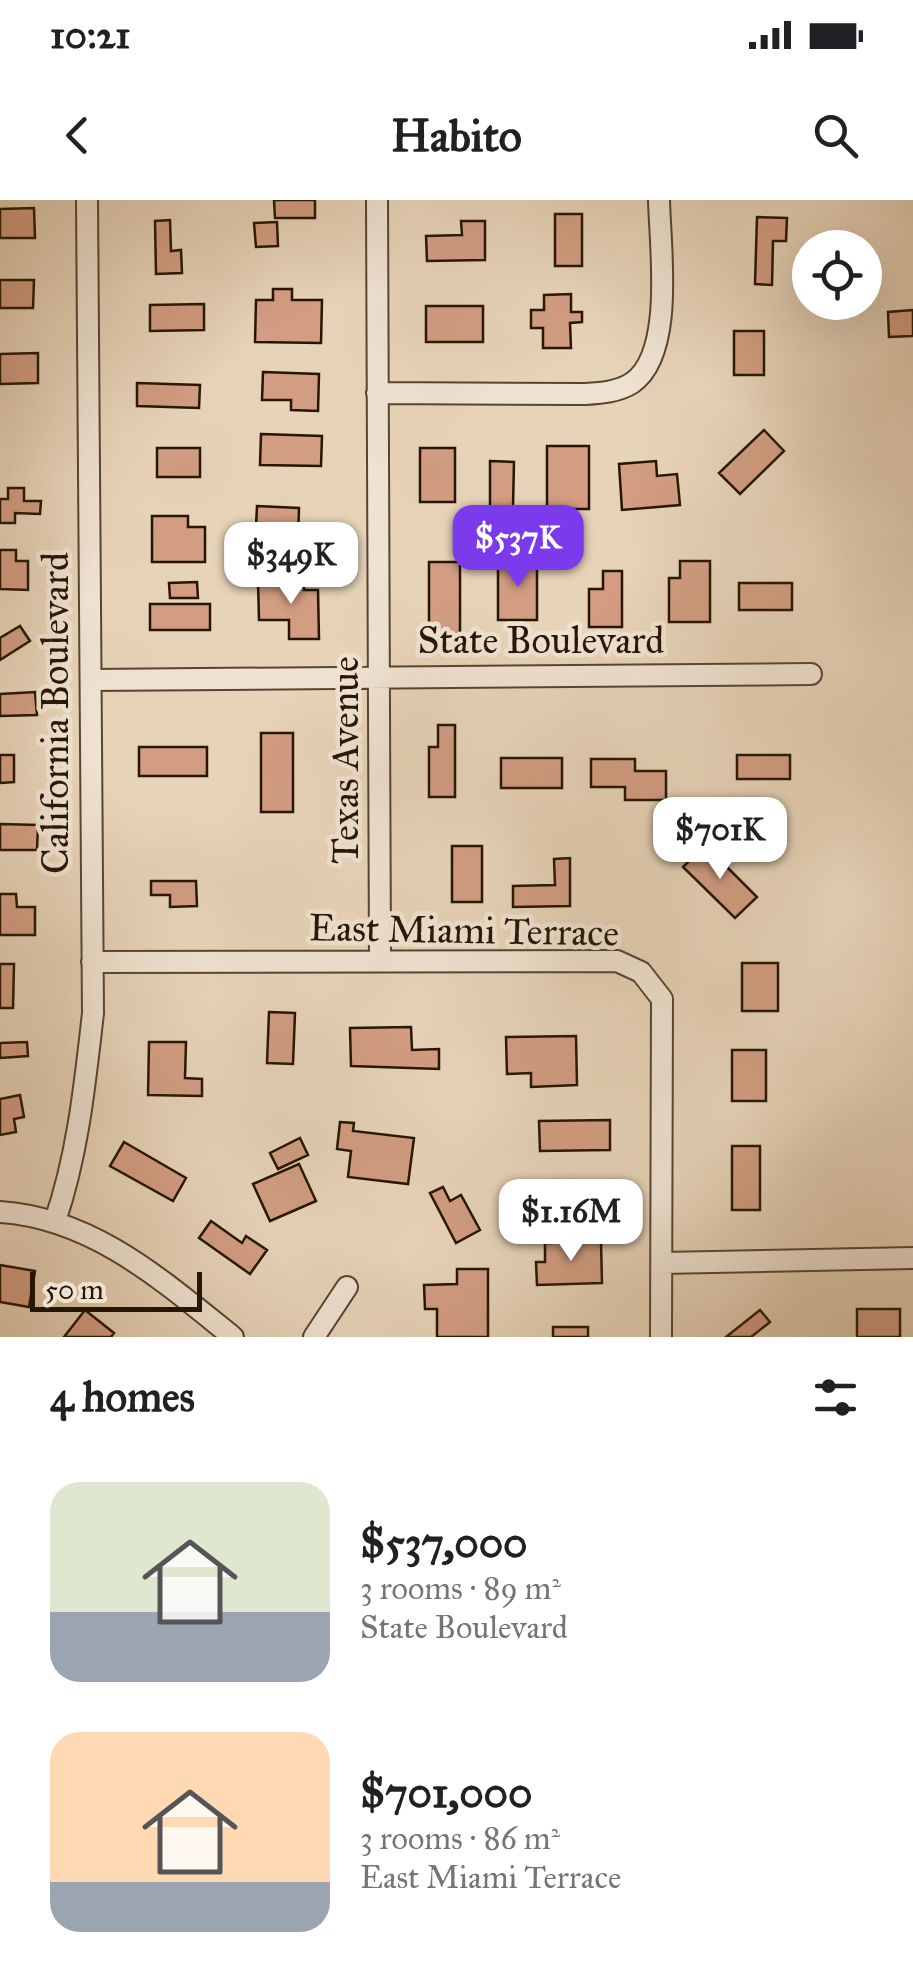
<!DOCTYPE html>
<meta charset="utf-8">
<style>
:root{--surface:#fff;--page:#f2f2f2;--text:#202124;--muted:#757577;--accent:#7c3aed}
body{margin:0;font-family:"IM FELL Great Primer",serif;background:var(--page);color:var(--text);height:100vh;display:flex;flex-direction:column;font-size:38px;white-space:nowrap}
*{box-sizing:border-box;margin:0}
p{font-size:32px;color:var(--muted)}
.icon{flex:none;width:55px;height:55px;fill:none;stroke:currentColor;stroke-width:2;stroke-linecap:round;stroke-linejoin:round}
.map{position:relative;height:1137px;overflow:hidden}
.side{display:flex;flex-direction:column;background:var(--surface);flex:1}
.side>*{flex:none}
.tools{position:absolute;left:792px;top:30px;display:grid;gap:20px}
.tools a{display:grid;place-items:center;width:90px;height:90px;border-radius:50%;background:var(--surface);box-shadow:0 10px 40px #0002;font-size:50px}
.scale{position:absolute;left:30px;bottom:25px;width:172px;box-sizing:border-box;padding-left:10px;border:5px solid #271604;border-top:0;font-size:28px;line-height:35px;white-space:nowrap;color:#271604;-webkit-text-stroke:8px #efe2d1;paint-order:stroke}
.price{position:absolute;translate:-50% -85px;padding:0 22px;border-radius:20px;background:#fff;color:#222;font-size:32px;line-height:65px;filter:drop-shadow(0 2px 5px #0008)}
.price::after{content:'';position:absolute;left:50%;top:60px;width:30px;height:22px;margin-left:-15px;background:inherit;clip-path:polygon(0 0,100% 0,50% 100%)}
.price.active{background:var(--accent);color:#fff}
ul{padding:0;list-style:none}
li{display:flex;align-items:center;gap:30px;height:250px;padding:0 50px}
li span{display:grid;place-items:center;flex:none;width:280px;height:200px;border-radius:30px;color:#555}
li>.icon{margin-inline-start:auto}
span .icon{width:120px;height:120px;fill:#fffc;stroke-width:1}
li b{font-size:42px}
h2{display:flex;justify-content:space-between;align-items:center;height:120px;padding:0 50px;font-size:42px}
.status{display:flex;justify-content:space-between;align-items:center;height:70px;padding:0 50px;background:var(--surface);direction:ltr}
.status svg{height:28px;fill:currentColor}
header{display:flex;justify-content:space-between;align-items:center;height:130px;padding:0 50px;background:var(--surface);font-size:45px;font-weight:700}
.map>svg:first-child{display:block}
</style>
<div class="status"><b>10:21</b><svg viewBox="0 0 49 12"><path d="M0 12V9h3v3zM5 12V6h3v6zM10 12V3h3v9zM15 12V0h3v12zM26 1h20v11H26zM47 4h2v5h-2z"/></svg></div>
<header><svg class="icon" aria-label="back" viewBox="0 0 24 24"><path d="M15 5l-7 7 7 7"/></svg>Habito<svg class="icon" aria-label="search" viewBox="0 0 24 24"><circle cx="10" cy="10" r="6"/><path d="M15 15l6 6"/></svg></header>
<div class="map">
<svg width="913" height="1137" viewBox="0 0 913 1137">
<rect width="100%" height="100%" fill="#e7d3b8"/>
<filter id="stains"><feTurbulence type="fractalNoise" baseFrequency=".002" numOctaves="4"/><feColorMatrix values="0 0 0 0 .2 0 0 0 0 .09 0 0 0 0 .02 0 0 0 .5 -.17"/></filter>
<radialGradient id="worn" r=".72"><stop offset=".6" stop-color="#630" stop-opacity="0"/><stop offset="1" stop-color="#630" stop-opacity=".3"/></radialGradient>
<!-- building -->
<path fill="#d29d82" stroke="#271604" stroke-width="2.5" d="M274,0H315V18H275Z
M34,8L35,38H0V9Z
M555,14H582V66H555Z
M757,17L787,18L786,41H773L772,85L755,84Z
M170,20L171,51L181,50L182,73L156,74L155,21Z
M461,21H485V60L427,61L426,36L462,35Z
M277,22L278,46L256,47L254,23Z
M0,80H34L33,108H0Z
M273,89H292V100H322L321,143L255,142L256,100H273Z
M571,94V112H582V122L570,123L571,148H543V128H531V110H544V95Z
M204,104V130L150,131V105Z
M426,106H483V142H426Z
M913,110V136L889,137L888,112Z
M734,131H764V175H734Z
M38,153V183L0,184V154Z
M263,172L319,174L318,211L291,210V200H262Z
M137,183L200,185L199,208L137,206Z
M764,230L784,251L740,294L719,273Z
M261,234L322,236L321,266L260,265Z
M547,246H589V309H547Z
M157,248H200V277H157Z
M420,248H455V302H420Z
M490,261L514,262L513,307H490Z
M656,261L657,276L677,274L680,305L622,310L619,264Z
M8,288H24V301H41L40,314L15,313V323H0V299H8Z
M257,306L299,308L298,342L325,343L324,363L285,362V369L254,367Z
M152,316H188V327H205V362H152Z
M0,350H16V361H28V390L0,389Z
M498,360H537V420H498Z
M680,361H710V422H669V378H680Z
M429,362H460V434H429Z
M603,371H622V427H589V389H603Z
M304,381V390H318L319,439H289V420H259L258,382Z
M197,382L198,398H170L169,383Z
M739,383H792V410H739Z
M150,404H210V430H150Z
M20,426L30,441L0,460V438Z
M35,492L37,515L0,516V494Z
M438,525H455V597H429V547H438Z
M261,533H293V612H261Z
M139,547H207V576H139Z
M0,555H14V582L0,583Z
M737,555H790V579H737Z
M501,558H562V588H501Z
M591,559H635V571H666V600H625V587H591Z
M0,624L38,625L37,650H0Z
M705,645L757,697L735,718L683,667Z
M452,646H482V702H452Z
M570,658V706L513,707V686L555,685L554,659Z
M151,681H196L197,706L170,707V695H151Z
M0,694H16L17,707H35V735H0Z
M742,763H778V811H742Z
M0,764H14L13,808H0Z
M269,812L295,813L293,864L267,863Z
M411,827L412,850L439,849V869L351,866L350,828Z
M576,836L577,885L531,887V873L507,874L506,837Z
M27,842L28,856L0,858V843Z
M149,842H186L185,878L202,879V896L148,895Z
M732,850H766V901H732Z
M20,895L24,917L14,919L16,932L0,935V899Z
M610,920V950L540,951L539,921Z
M340,922L354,923L353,931L414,938L408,984L348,977L351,951L337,949Z
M300,938L308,955L278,969L270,953Z
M124,942L186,978L173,1001L110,966Z
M732,946H760V1010H732Z
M299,964L316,1001L270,1021L253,984Z
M542,984L607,985V1008L541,1007Z
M443,987L450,1001L461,995L480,1030L456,1043L430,993Z
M616,1015V1038L588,1039V1016Z
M211,1021L242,1043L246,1036L267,1050L250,1074L199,1038Z
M601,1042L602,1083L537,1085L536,1062H545V1043Z
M0,1065L35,1071L29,1107L0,1102Z
M457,1069H488V1137H437V1109H425L424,1085L457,1084Z
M857,1109H900V1137H857Z
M85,1110L114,1133L111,1137H64Z
M760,1110L770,1122L751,1137H726Z
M553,1127H588V1137H553Z"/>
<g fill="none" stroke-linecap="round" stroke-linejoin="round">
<!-- minor casing -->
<g stroke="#574531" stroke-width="24">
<path id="minor" d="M377,0L380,761
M377,193L585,194C601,193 618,192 632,183C675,154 660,47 659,0
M91,480L811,474
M92,762L617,761L641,772L662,799L661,1137
M0,1012C93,1018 163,1081 233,1137
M55,1021C78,954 85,883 93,813L87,0
M662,1063L913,1058
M314,1137L347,1087"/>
</g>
<!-- minor -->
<use href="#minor" stroke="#efe2d1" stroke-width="20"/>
</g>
<g text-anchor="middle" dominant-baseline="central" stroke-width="9" stroke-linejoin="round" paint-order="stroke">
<!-- street labels -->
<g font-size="38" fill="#271604" stroke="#efe2d1">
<text x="541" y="440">State Boulevard</text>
<text transform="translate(55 513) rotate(-90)">California Boulevard</text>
<text transform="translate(345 560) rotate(-90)">Texas Avenue</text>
<text transform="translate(464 730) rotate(1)">East Miami Terrace</text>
</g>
</g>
<rect width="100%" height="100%" filter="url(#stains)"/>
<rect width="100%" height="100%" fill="url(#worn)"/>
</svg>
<div class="tools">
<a><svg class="icon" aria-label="locate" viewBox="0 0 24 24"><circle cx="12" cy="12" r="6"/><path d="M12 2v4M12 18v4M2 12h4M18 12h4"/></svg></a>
</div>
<div class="scale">50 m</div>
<b class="price active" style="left:518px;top:390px">$537K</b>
<b class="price" style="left:291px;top:407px">$349K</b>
<b class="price" style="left:720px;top:682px">$701K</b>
<b class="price" style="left:571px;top:1064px">$1.16M</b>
</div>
<section class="side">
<h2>4 homes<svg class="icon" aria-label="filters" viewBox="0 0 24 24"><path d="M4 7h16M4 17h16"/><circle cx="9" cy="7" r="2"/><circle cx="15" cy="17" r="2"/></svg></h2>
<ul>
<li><span style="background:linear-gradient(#dfe7d0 65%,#9aa5b1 0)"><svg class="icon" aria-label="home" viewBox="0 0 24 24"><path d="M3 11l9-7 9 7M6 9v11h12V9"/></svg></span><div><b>$537,000</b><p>3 rooms · 89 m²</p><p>State Boulevard</p></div></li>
<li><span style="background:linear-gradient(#ffd9b3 75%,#9aa5b1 0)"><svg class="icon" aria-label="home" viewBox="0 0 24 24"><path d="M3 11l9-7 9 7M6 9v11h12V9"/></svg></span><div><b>$701,000</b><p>3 rooms · 86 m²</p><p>East Miami Terrace</p></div></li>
</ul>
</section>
